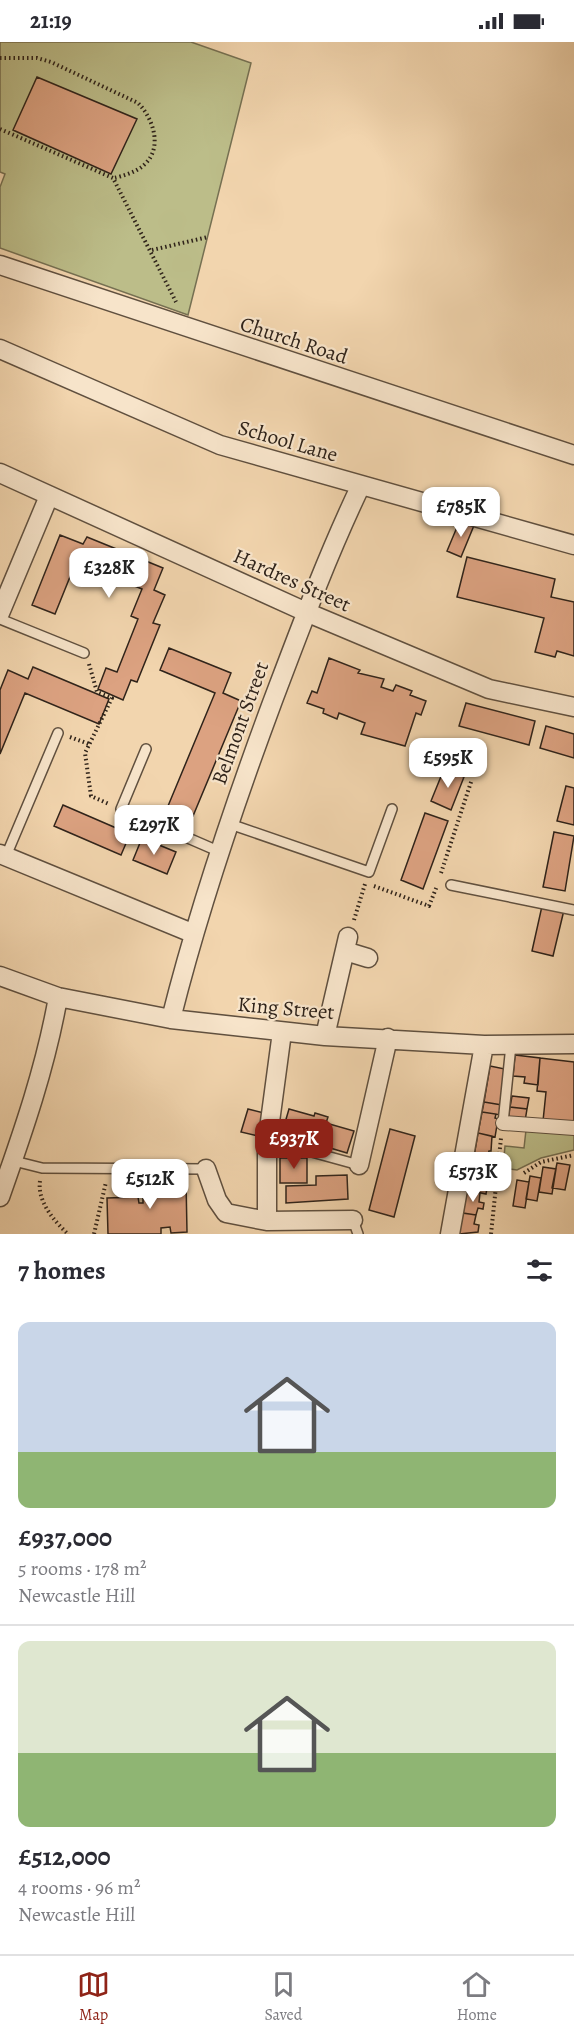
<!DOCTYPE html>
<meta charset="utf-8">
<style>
:root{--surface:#fff;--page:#f2f2f3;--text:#2b2b33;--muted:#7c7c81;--line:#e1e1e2;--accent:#8f2418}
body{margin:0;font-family:Alegreya,serif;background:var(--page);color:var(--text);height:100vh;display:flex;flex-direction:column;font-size:22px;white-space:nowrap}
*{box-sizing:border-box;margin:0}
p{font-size:20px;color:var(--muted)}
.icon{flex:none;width:33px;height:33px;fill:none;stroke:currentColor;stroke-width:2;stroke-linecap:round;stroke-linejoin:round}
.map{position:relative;height:1192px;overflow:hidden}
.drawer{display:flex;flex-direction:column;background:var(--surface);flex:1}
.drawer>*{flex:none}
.price{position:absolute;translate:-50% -51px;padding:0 14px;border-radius:12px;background:#fff;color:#222;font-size:20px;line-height:39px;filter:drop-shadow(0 2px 3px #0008)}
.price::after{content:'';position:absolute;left:50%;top:36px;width:18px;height:14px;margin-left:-9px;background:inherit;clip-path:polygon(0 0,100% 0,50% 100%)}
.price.active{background:var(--accent);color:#fff}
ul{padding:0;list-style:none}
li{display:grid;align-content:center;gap:12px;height:318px;padding:0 18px}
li+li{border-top:2px solid var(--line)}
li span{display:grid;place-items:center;height:186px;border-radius:12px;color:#555}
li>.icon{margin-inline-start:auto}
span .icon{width:108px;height:108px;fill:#fffc;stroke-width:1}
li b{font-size:26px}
h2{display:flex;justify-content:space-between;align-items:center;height:72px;padding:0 18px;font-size:26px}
.status{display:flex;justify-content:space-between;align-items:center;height:42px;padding:0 30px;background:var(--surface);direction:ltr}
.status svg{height:16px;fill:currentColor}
.tabs{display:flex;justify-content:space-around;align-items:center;height:84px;border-top:2px solid var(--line);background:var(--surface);font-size:16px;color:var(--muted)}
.tabs a{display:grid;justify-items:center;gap:3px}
.tabs .active{color:var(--accent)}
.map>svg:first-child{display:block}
</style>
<div class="status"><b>21:19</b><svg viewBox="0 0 49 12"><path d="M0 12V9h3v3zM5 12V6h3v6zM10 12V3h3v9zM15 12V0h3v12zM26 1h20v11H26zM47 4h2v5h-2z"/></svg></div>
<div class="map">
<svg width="574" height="1192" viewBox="0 0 574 1192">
<rect width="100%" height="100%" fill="#f2d5ae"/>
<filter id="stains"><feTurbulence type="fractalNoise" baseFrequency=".00333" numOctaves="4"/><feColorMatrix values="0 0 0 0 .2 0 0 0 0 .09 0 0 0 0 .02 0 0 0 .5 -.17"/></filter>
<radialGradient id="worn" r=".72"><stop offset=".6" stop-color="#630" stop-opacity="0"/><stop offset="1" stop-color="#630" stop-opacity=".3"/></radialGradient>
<!-- green -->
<path fill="#bcbd89" stroke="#767052" stroke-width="1.5" d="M0,0H191L251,21L188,273L0,206V145L5,132L0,130Z
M526,1088L574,1092V1108L541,1116L517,1128L503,1126L505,1104L524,1106Z"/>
<!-- building -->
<path fill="#dca281" stroke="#2f231a" stroke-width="1.5" d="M37,35L137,77L111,132L13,88Z
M460,478L475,481L461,515L447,509Z
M60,493L83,502L87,495L163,526L154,548L165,553L153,581L160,583L137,640L131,638L123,658L98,647L106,626L117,630L138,577L131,574L142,547L76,520L55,572L32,563Z
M467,515L555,537L551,555L574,560V614L557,609L555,615L535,610L544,576L457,555Z
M169,606L231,631L223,651L241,659L193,774L168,764L215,651L160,628Z
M329,616L360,628L358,631L384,637L381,645L393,649L396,643L412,649L410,653L426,659L421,673L416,671L405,704L361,692L365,681L339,671L337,677L323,671L324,667L307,661L312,649L317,651Z
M33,625L109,657L99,682L25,651L0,712V648L8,628L28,637Z
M466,661L535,679L529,703L459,684Z
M546,684L574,692V716L540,706Z
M444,727L464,735L451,768L431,759Z
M566,744L574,746V783L557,779Z
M63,763L130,792L121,813L54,784Z
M425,771L448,779L423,847L401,838Z
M554,790L574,794L565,849L543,845Z
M142,796L176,810L167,832L133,818Z
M542,864L564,868L553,914L532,909Z
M515,1013L540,1016L538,1043L524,1041L525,1035L513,1034Z
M540,1016L574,1020V1082L543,1079L546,1050L537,1049Z
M490,1024L505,1027L502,1063L484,1060Z
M512,1054L529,1056L527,1067L510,1065Z
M484,1060L502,1063L501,1073L482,1070Z
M510,1065L527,1067L525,1079L508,1077Z
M248,1067L264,1071L258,1094L241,1090Z
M289,1067L314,1074L315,1071L328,1075L326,1081L354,1089L347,1111L320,1103L319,1107L306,1103L307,1099L282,1091Z
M482,1070L496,1072L495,1076L498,1077L495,1095L478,1091Z
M390,1087L415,1094L394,1175L369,1168Z
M478,1091L492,1094L491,1109H489L487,1116L474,1114Z
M474,1114L493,1117L492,1125L486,1123L484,1133L471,1131Z
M280,1116H307V1141H280Z
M557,1121L570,1123L565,1148L552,1146Z
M543,1125L556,1127L552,1152L539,1150Z
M471,1131L484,1133L481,1145L487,1146L486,1152L467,1148Z
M347,1133L348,1157L286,1161V1144L316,1143V1134Z
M530,1134L541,1136L537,1159L526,1157Z
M517,1138L529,1140L525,1166L513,1164Z
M186,1139L187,1190L171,1191L170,1185L161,1186V1192H108L107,1156L138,1155L139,1161H143V1140Z
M467,1148L480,1151L479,1160L484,1161L483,1167L478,1166L476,1173L463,1171Z
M463,1171L476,1173L474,1182L479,1183L478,1190L459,1192Z"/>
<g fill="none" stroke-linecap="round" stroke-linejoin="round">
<!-- service casing -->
<g stroke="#60503f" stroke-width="12">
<path id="service" d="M0,577L84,611
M146,707L121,767L218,809
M227,781L369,830L392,767
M6,814L58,691
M451,843L574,868
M503,1081L511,1003
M268,1098L359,1123
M14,1119L42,1126L206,1127
M353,1178L358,1192"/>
</g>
<!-- pedestrian casing -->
<g stroke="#60503f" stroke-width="16">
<path id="pedestrian" d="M503,1081L574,1086"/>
</g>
<!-- minor casing -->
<g stroke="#60503f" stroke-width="21">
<path id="minor" d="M0,223L574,413
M0,307L220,403L574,503
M0,431L306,570L489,647L574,665
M0,571L49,454
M0,812L192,891
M345,909L368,916
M0,934L58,955L171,977L325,994L484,1003L574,1002
M171,977C198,869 233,766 272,661C300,587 327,514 361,443
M325,994L348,895
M359,1123L388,996
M206,1127L217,1158L226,1171L267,1179L353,1178
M0,1155C23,1090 46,1024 58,955
M267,1179V1102L282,990
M450,1192L484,1003"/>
</g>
<!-- path -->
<path stroke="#2f231a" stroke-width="4" stroke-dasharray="1.5 3" stroke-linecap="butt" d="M0,16H37L51,20L138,61C153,76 163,105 145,122C137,130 123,134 114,136
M0,87L113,136L176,260
M152,208L208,195
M89,622L97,650L112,656L85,711L91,754L109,762
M70,695L89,702
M441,831L472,737
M374,844L429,864L437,844
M354,878L365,842
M524,1131L541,1120L574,1113
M40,1139C37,1159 54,1179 68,1192
M94,1192L106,1140
M491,1192L501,1096"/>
<!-- service -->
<use href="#service" stroke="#f7e4ca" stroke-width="9"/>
<!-- pedestrian -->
<use href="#pedestrian" stroke="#f7e4ca" stroke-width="14"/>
<!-- minor -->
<use href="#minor" stroke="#f7e4ca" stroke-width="18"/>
</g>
<g text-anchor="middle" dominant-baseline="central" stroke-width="4.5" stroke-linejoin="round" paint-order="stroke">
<!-- street labels -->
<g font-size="21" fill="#2f231a" stroke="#f7e4ca">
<text transform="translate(294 298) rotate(18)">Church Road</text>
<text transform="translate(288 399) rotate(16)">School Lane</text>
<text transform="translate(292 538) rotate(24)">Hardres Street</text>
<text transform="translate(240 681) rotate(-70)">Belmont Street</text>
<text transform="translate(286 966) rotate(5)">King Street</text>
</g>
</g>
<rect width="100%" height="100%" filter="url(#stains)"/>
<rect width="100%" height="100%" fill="url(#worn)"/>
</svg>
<b class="price" style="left:461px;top:496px">£785K</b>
<b class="price" style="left:109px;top:557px">£328K</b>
<b class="price" style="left:448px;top:747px">£595K</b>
<b class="price" style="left:154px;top:814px">£297K</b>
<b class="price active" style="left:294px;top:1128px">£937K</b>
<b class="price" style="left:473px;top:1161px">£573K</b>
<b class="price" style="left:150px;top:1168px">£512K</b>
</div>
<section class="drawer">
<h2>7 homes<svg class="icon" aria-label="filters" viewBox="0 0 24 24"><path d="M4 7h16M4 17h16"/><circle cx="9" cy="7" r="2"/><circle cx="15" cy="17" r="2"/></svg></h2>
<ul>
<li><span style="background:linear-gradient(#c9d6e8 70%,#8fb573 0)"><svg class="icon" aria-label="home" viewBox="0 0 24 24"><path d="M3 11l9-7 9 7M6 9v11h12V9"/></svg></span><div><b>£937,000</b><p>5 rooms · 178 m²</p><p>Newcastle Hill</p></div></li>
<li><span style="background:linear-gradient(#dfe7d0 60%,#8fb573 0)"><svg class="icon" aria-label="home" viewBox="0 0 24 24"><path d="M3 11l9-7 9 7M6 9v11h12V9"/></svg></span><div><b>£512,000</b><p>4 rooms · 96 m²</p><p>Newcastle Hill</p></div></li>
</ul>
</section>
<nav class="tabs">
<a class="active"><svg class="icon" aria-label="map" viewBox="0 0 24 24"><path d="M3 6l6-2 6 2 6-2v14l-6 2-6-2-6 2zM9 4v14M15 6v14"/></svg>Map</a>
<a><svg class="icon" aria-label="saved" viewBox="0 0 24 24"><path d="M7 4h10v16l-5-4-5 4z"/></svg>Saved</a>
<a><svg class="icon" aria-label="home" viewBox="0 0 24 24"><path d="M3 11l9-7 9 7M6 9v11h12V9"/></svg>Home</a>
</nav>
